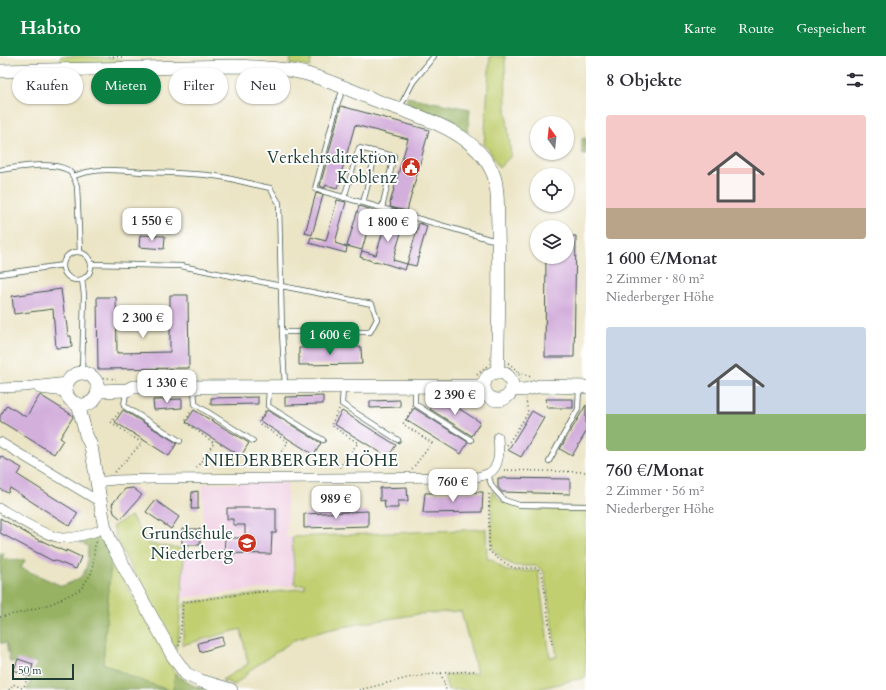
<!DOCTYPE html>
<html lang="de">
<meta charset="utf-8">
<style>
:root{--surface:#fff;--page:#f7f7f7;--text:#2b2b33;--muted:#7c7c81;--accent:#0b8043}
body{margin:0;font-family:Cardo,serif;background:var(--page);color:var(--text);height:100vh;display:flex;flex-direction:column;font-size:15px;white-space:nowrap}
*{box-sizing:border-box;margin:0}
p{font-size:13px;color:var(--muted)}
.icon{flex:none;width:22px;height:22px;fill:none;stroke:currentColor;stroke-width:2;stroke-linecap:round;stroke-linejoin:round}
.map{position:relative;flex:1;overflow:hidden}
.details{display:flex;flex-direction:column;background:var(--surface);width:300px}
.details>*{flex:none}
.guide{position:absolute;left:12px;top:12px;width:380px;height:36px;display:flex;gap:8px}
.needle{width:26px;rotate:345deg}
.buttons{position:absolute;left:530px;top:60px;display:grid;gap:8px}
.buttons a{display:grid;place-items:center;width:44px;height:44px;border-radius:50%;background:var(--surface);box-shadow:0 1px 3px #0004;font-size:20px}
.scale{position:absolute;left:12px;bottom:10px;width:62px;box-sizing:border-box;padding-left:4px;border:2px solid #1f3d34;border-top:0;font-size:11px;line-height:14px;white-space:nowrap;color:#1f3d34;-webkit-text-stroke:3px #fff;paint-order:stroke}
.price{position:absolute;translate:-50% -34px;padding:0 9px;border-radius:8px;background:#fff;color:#222;font-size:13px;line-height:26px;filter:drop-shadow(0 1px 2px #0008)}
.price::after{content:'';position:absolute;left:50%;top:24px;width:12px;height:9px;margin-left:-6px;background:inherit;clip-path:polygon(0 0,100% 0,50% 100%)}
.price.active{background:var(--accent);color:#fff}
ul{padding:0;list-style:none}
li{display:grid;align-content:center;gap:8px;height:212px;padding:0 20px}
li span{display:grid;place-items:center;height:124px;border-radius:4px;color:#555}
li>.icon{margin-inline-start:auto}
span .icon{width:72px;height:72px;fill:#fffc;stroke-width:1}
li b{font-size:17px}
h2{display:flex;justify-content:space-between;align-items:center;height:48px;padding:0 20px;font-size:17px}
.tag{padding:0 14px;border-radius:18px;background:var(--surface);box-shadow:0 1px 3px #0004;font-size:14px;line-height:36px}
.tag.active{background:var(--accent);color:#fff}
header{display:flex;align-items:center;gap:24px;box-sizing:border-box;height:56px;padding:0 20px;background:var(--accent);color:#fff}
header strong{font-size:19px}
nav{display:flex;gap:22px;margin-inline-start:auto;font-size:14px}
main{display:flex;flex:1;min-height:0}
.map>svg:first-child{display:block}
</style>
<header>
<strong>Habito</strong>
<nav><a>Karte</a><a>Route</a><a>Gespeichert</a></nav>
</header>
<main>
<div class="map">
<svg width="586" height="634" viewBox="0 0 586 634">
<rect width="100%" height="100%" fill="#fff"/>
<filter id="ink" filterUnits="userSpaceOnUse"><feTurbulence type="fractalNoise" baseFrequency=".025" numOctaves="2"/><feDisplacementMap in="SourceGraphic" scale="8" xChannelSelector="R" yChannelSelector="G"/><feConvolveMatrix kernelMatrix="1 2 1 2 8 2 1 2 1" color-interpolation-filters="sRGB"/></filter>
<filter id="wash" filterUnits="userSpaceOnUse"><feTurbulence type="fractalNoise" baseFrequency=".012" numOctaves="4" result="noise"/><feDisplacementMap in="SourceGraphic" scale="16" xChannelSelector="R" yChannelSelector="G"/><feGaussianBlur stdDeviation="0.9" result="paint"/><feColorMatrix in="noise" values="0 0 0 0 0 0 0 0 0 0 0 0 0 0 0 0 0 1.4 0 .05"/><feComposite in="paint" operator="in"/></filter>
<g filter="url(#wash)">
<rect width="100%" height="100%" fill="#ebe4c5"/>
<!-- built -->
<path fill="#f0d0e4" d="M287,426V481H292L295,529L182,542L184,501L203,499V428Z"/>
<!-- green -->
<path fill="#c1cf71" stroke="#708652" d="M61,0H81L122,3V7L61,8Z
M291,0H312L310,11L290,8Z
M490,0H505L506,52L511,100L499,112L488,92L484,90Z
M492,435L500,444L519,451L586,452V621L534,634H448L444,619L477,617L461,555L419,558L375,565L327,574L294,584L253,612L235,629L222,624L248,608L241,573L182,589L185,564V547L260,538L305,532V528L295,529L292,481L486,473L487,503H491L506,515H538L550,601H557L544,516L537,510H515L504,504L492,493L491,441Z
M131,460L149,488L186,493L184,501L179,576L176,593L127,504L116,482L113,470Z
M111,501L175,617L173,634L164,633L131,621L103,607Z"/>
<!-- forest -->
<path fill="#98b263" stroke="#5c784c" d="M407,41L470,53L468,77L442,62L410,49L407,46Z
M586,82V98H582V83Z
M102,478L105,489L111,501L103,607L131,621L168,634H27L37,606H10L6,587H0V497L4,498L2,503L25,504L21,512L62,530C87,521 87,516 88,490L78,485Z
M175,617C186,626 196,633 210,634H173Z"/>
<g id="blocks">
<!-- building -->
<path fill="#d3afdb" d="M341,50L429,74L407,155L390,151L391,148L390,147L408,83L355,69L337,132L326,129L325,132L320,130Z
M316,137L323,139L312,179L305,177Z
M337,144L346,146L335,187L347,191L346,197L309,187L311,181L326,185Z
M359,150L373,154L362,194L347,190Z
M388,158L405,163L393,204L407,208L405,214L383,207L375,205V206L360,201L362,195L376,199Z
M419,167L427,170L416,210L407,208Z
M140,179L165,180L164,193L139,191Z
M567,180H576L574,301H545L546,201H567Z
M61,233L65,263H66L68,280H71L72,291L56,292L53,253L14,258L12,240Z
M170,239H188L189,312L98,313L97,241H116L117,297L170,296Z
M361,291L362,308L299,309V292Z
M40,339L72,359L73,361L60,382L63,384L54,398L0,365V360L7,349L26,361Z
M323,340V348L285,349V341Z
M439,340L480,366L472,380L430,353Z
M258,341V348L211,349V342Z
M182,343V352L154,354L153,344Z
M546,343H573V352H547Z
M400,344V351L370,352V345Z
M586,349V376L572,400L560,393Z
M414,352L468,386L461,398L406,364Z
M123,354L177,387L169,400L115,366Z
M194,354L249,387L241,400L186,366Z
M267,354L321,387L314,399L260,365Z
M342,355L396,389L388,401L334,368Z
M532,355L544,362L521,401L508,394Z
M0,400L22,412L18,419L78,457L70,470L10,432L8,437L0,433Z
M498,422L570,423V438L502,436L498,431Z
M407,431L408,445H398V452H385L384,444L380,445V432Z
M133,432L142,439L121,463L114,457L112,448L125,433Z
M198,435V453H191L192,436Z
M483,436L482,456L423,457L425,437Z
M155,444L179,461L171,473L146,456Z
M227,452H276V477H272L271,498L224,497L225,482H245V469H233V463H227Z
M368,455V470L304,472V458Z
M0,462L40,485V484L66,496V494L81,501L76,513L53,504V505L30,493L0,477Z
M182,473H200V489H182Z
M222,581L224,589L200,596L198,587Z
M18,603L33,608L30,621L14,614Z"/>
</g>
</g>
<g filter="url(#ink)">
<use href="#blocks" fill-opacity="0" stroke="#3e564a" stroke-width="1"/>
<g fill="none" stroke-linecap="round" stroke-linejoin="round">
<!-- lane casing -->
<g stroke="#3e564a" stroke-width="6">
<path id="lane" d="M343,33L337,49L315,133L489,183L496,184
M400,51L413,26L434,0
M0,114C17,111 52,105 68,114C73,118 75,124 77,130L80,196
M74,120C95,111 121,114 143,116C169,117 196,117 222,121C238,124 254,129 270,132L279,147L282,276L285,330
M344,142L359,92L394,100L382,152
M363,147L376,96
M63 210a14 14 0 1 1 28 0a14 14 0 1 1-28 0Z
M91,208L181,210L372,248L377,263L370,276H282
M0,218L63,209
M82,223L84,239L82,316
M415,331V348L471,384
M194,332L195,348L253,385
M343,332L342,348L398,384
M269,333L268,350L323,384
M126,336L124,350L180,385
M549,405L578,353L579,332
M488,418L491,428L494,433L504,444L519,449L586,450"/>
</g>
<!-- street casing -->
<g stroke="#3e564a" stroke-width="10">
<path id="street" d="M0,332L24,331L67,326
M39,333L66,336
M0,386L100,446
M96,426L115,424L153,423L477,421C481,420 485,419 489,417C501,410 499,393 498,381
M0,452C15,461 46,481 62,482C75,482 93,477 105,472"/>
</g>
<!-- secondary casing -->
<g stroke="#3e564a" stroke-width="14">
<path id="secondary" d="M0,15L235,10C259,11 283,12 307,18C330,25 353,35 375,44C416,60 477,74 494,120C499,135 497,154 498,171C499,209 499,247 498,286C498,296 497,306 498,316
M484 330a14 14 0 1 1 28 0a14 14 0 1 1-28 0Z
M66 333a16 16 0 1 1 32 0a16 16 0 1 1-32 0Z
M512,333L524,334L540,330L586,331
M98,335L127,334L133,331H143L484,330
M78,348L86,379L91,390L103,462L105,472L112,489L173,600L186,618L201,625L231,634"/>
</g>
<!-- path -->
<path stroke="#3e564a" stroke-width="1.5" stroke-dasharray="1 3" stroke-linecap="butt" d="M109,0L122,1
M508,307C515,311 518,317 522,324
M87,312L94,316L99,321L116,323
M518,316L531,321
M67,318L74,313H76
M477,319L487,310
M192,353L185,366L214,387L195,414
M339,353L331,369L358,387L339,412
M412,353L403,368L432,387L412,413
M265,355L258,367L288,386L268,415
M507,389L528,357L526,343
M504,414L586,416
M115,416L142,387L111,366L120,355
M489,438V495L500,504L514,512H537L542,517L552,588
M0,561L24,556L53,547L81,533L92,516L95,489L98,483
M179,590L180,584L183,546L267,535
M441,617L475,615
M9,634L13,628L22,632L25,629L27,622
M359,634L412,621L441,617L446,634"/>
<!-- lane -->
<use href="#lane" stroke="#fff" stroke-width="4.5"/>
<!-- street -->
<use href="#street" stroke="#fff" stroke-width="9"/>
<!-- secondary -->
<use href="#secondary" stroke="#fff" stroke-width="13"/>
</g>
</g>
<!-- icons -->
<defs>
<g id="civic-disc" transform="scale(1)"><circle r="9.5" fill="#c8321e" stroke="#fff"/><path d="M-.6-6.5H3V-4.5H.6V-3L4-1V1h2V6H-6V1h2V-1L-.6-3ZM-1.2 2.5V6h2.4V2.5Z" fill="#fff"/></g>
<g id="school-disc" transform="scale(1)"><circle r="9.5" fill="#c8321e" stroke="#fff"/><path d="M0-5L7-2L0 1L-7-2ZM-4 1L0 2.5L4 1V4Q0 6-4 4Z" fill="#fff"/></g>
</defs>
<g fill-rule="evenodd">
<use href="#civic-disc" x="411" y="111"/>
<use href="#school-disc" x="247" y="487"/>
</g>
<g text-anchor="middle" dominant-baseline="central" stroke-width="3.5" stroke-linejoin="round" paint-order="stroke">
<!-- poi labels -->
<g font-size="17" fill="#1f3d34" stroke="#fff" text-anchor="end">
<text x="397" y="101">Verkehrsdirektion<tspan x="397" dy="20">Koblenz</tspan></text>
<text x="233" y="477">Grundschule<tspan x="233" dy="20">Niederberg</tspan></text>
</g>
<!-- street labels -->
<g font-size="17" fill="#1f3d34" stroke="#fff">
<text x="301" y="404">NIEDERBERGER HÖHE</text>
</g>
</g>
</svg>
<div class="buttons">
<a><svg class="needle" viewBox="-14 -14 28 28"><path d="M0-13l5 13h-10z" fill="#e53935"/><path d="M0 13l5-13h-10z" fill="#7c7c81"/></svg></a>
<a><svg class="icon" aria-label="locate" viewBox="0 0 24 24"><circle cx="12" cy="12" r="6"/><path d="M12 2v4M12 18v4M2 12h4M18 12h4"/></svg></a>
<a><svg class="icon" aria-label="layers" viewBox="0 0 24 24"><path d="M12 4l9 5-9 5-9-5zM3 14l9 5 9-5"/></svg></a>
</div>
<div class="scale">50 m</div>
<b class="price" style="left:152px;top:186px">1 550 €</b>
<b class="price" style="left:388px;top:187px">1 800 €</b>
<b class="price" style="left:143px;top:283px">2 300 €</b>
<b class="price active" style="left:330px;top:300px">1 600 €</b>
<b class="price" style="left:167px;top:348px">1 330 €</b>
<b class="price" style="left:455px;top:360px">2 390 €</b>
<b class="price" style="left:453px;top:447px">760 €</b>
<b class="price" style="left:336px;top:464px">989 €</b>
<div class="guide">
<a class="tag">Kaufen</a>
<a class="tag active">Mieten</a>
<a class="tag">Filter</a>
<a class="tag">Neu</a>
</div>
</div>
<section class="details">
<h2>8 Objekte<svg class="icon" aria-label="filters" viewBox="0 0 24 24"><path d="M4 7h16M4 17h16"/><circle cx="9" cy="7" r="2"/><circle cx="15" cy="17" r="2"/></svg></h2>
<ul>
<li><span style="background:linear-gradient(#f6c9c9 75%,#b9a48a 0)"><svg class="icon" aria-label="home" viewBox="0 0 24 24"><path d="M3 11l9-7 9 7M6 9v11h12V9"/></svg></span><div><b>1 600 €/Monat</b><p>2 Zimmer · 80 m²</p><p>Niederberger Höhe</p></div></li>
<li><span style="background:linear-gradient(#c9d6e8 70%,#8fb573 0)"><svg class="icon" aria-label="home" viewBox="0 0 24 24"><path d="M3 11l9-7 9 7M6 9v11h12V9"/></svg></span><div><b>760 €/Monat</b><p>2 Zimmer · 56 m²</p><p>Niederberger Höhe</p></div></li>
</ul>
</section>
</main>
